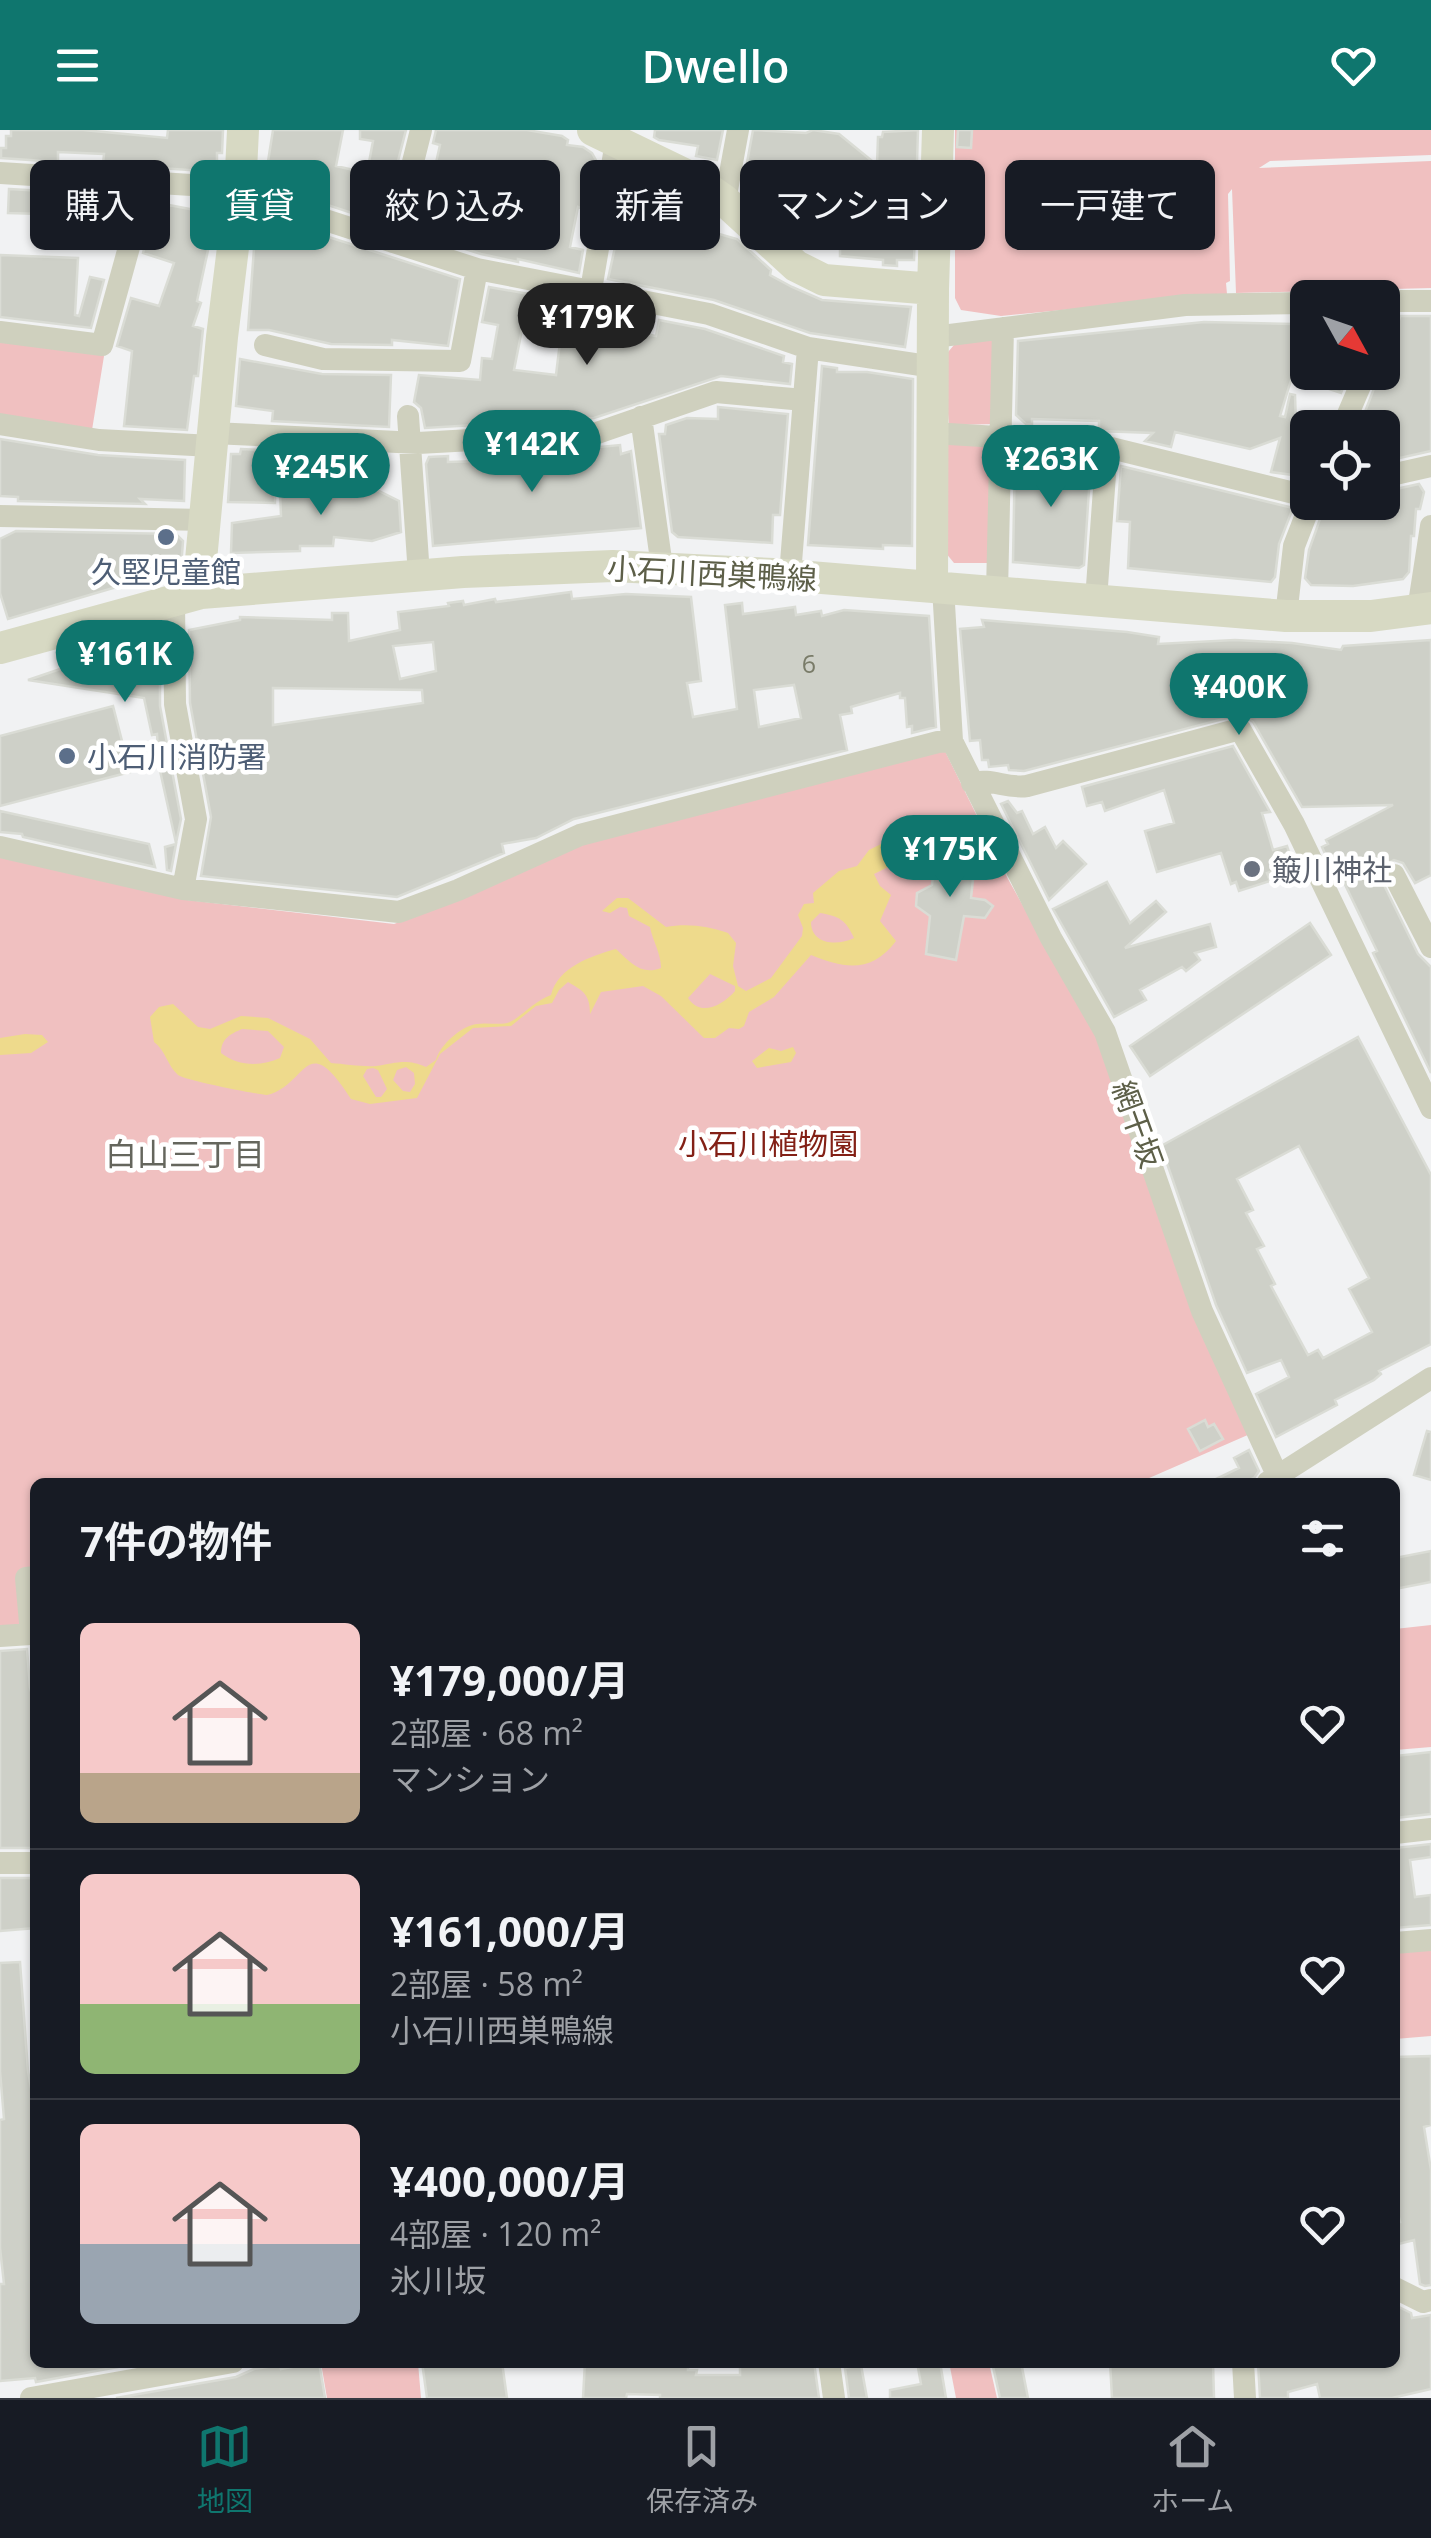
<!DOCTYPE html>
<html lang="ja">
<meta charset="utf-8">
<style>
:root{--surface:#171b24;--page:#20242c;--text:#f1f3f6;--muted:#9ea1a6;--line:#363941;--accent:#0f766e}
body{margin:0;font-family:"Open Sans","Noto Sans JP",sans-serif;background:var(--page);color:var(--text);height:100vh;display:flex;flex-direction:column;font-size:38px;white-space:nowrap}
*{box-sizing:border-box;margin:0}
p{font-size:32px;color:var(--muted)}
.icon{flex:none;width:55px;height:55px;fill:none;stroke:currentColor;stroke-width:2;stroke-linecap:round;stroke-linejoin:round}
.map{position:relative;flex:1;overflow:hidden}
.panel{position:absolute;left:30px;top:1348px;width:1370px;height:890px;display:flex;flex-direction:column;background:var(--surface);border-radius:15px;box-shadow:0 2px 8px #0004}
.panel>*{flex:none}
.banner{position:absolute;left:30px;top:30px;width:1372px;height:90px;display:flex;gap:20px}
.needle{width:65px;rotate:130deg}
.controls{position:absolute;left:1290px;top:150px;display:grid;gap:20px}
.controls a{display:grid;place-items:center;width:110px;height:110px;border-radius:15px;background:var(--surface);box-shadow:0 2px 8px #0004;font-size:50px}
.price{position:absolute;translate:-50% -85px;padding:0 22px;border-radius:35px;background:var(--accent);color:#fff;font-size:32px;line-height:65px;filter:drop-shadow(0 2px 5px #0008)}
.price::after{content:'';position:absolute;left:50%;top:60px;width:30px;height:22px;margin-left:-15px;background:inherit;clip-path:polygon(0 0,100% 0,50% 100%)}
.price.current{background:#222;color:#fff}
ul{padding:0;list-style:none}
li{display:flex;align-items:center;gap:30px;height:250px;padding:0 50px}
li+li{border-top:2px solid var(--line)}
li span{display:grid;place-items:center;flex:none;width:280px;height:200px;border-radius:15px;color:#555}
li>.icon{margin-inline-start:auto}
span .icon{width:120px;height:120px;fill:#fffc;stroke-width:1}
li b{font-size:42px}
h2{display:flex;justify-content:space-between;align-items:center;height:120px;padding:0 50px;font-size:42px}
.pill{padding:0 35px;border-radius:15px;background:var(--surface);box-shadow:0 2px 8px #0004;font-size:35px;line-height:90px}
.pill.current{background:var(--accent);color:#fff}
header{display:flex;justify-content:space-between;align-items:center;height:130px;padding:0 50px;background:var(--accent);color:#fff;font-size:45px;font-weight:600}
.menu{display:flex;justify-content:space-around;align-items:center;height:140px;border-top:2px solid var(--line);background:var(--surface);font-size:28px;color:var(--muted)}
.menu a{display:grid;justify-items:center;gap:5px}
.menu .current{color:var(--accent)}
.map>svg:first-child{display:block}
</style>
<header><svg class="icon" aria-label="menu" viewBox="0 0 24 24"><path d="M4 6h16M4 12h16M4 18h16"/></svg>Dwello<svg class="icon" aria-label="heart" viewBox="0 0 24 24"><path d="M12 20l-8-8c-3-5 5-10 8-4 3-6 11-1 8 4z"/></svg></header>
<div class="map">
<svg width="1431" height="2268" viewBox="0 0 1431 2268">
<rect width="100%" height="100%" fill="#f1f2f3"/>
<!-- green -->
<path fill="#f0c0c0" d="M955,0H1431V25L1270,31L1259,38L1431,31V158L1236,163L1232,59L1228,64L1230,151L1226,153L1227,164L1001,186L961,180L955,168Z
M0,206L105,220L92,300L0,287Z
M999,207L997,294L949,295L943,228L954,215Z
M951,312L994,314L992,433H954L941,417V321Z
M944,619L1008,749L1099,910L1250,1304L1140,1352H35V1440L26,1496L0,1498V726L187,770L394,794L461,769L587,709Z
M1431,1495V1617L1395,1620V1499Z
M1431,1816V1906L1395,1909V1820Z
M975,2232L989,2233L997,2268H956L950,2237Z
M321,2233H418L421,2268H327Z"/>
<!-- water -->
<path fill="#eeda8c" fill-rule="evenodd" d="M912,710L923,721L921,731L914,735L902,730L874,744L880,756L891,765L880,791L896,811C872,843 845,839 811,825L774,867L749,882L744,896L739,899L729,898L715,908H704L661,866L643,856L601,862L590,884C590,865 584,861 568,852L559,860L552,873L536,876L511,896L473,898L440,924L417,968L370,974L351,969C305,897 308,955 267,965C255,964 184,950 178,945C167,935 166,921 154,912L150,887L159,877L173,874L198,897L210,899L241,886L268,888L310,909L331,933C345,934 362,937 376,936C395,933 407,928 426,937L436,930C440,915 461,896 477,894C487,892 501,896 510,892C521,887 533,872 551,865C558,837 591,826 616,819C630,832 641,846 661,838C661,823 653,812 650,797L629,786L627,778L620,777L610,783L602,781L617,768H628L666,797C687,793 708,796 728,803L736,813L733,836L738,856L746,861L771,848L802,806L803,798L798,785L804,774L814,773L813,763L839,741L857,736L869,720L881,714ZM820,783C839,786 846,790 854,808C838,816 811,815 811,792ZM710,844L735,856V861C722,876 700,887 688,868ZM242,899L268,901L284,917L280,928C261,937 237,936 221,923C221,909 230,904 242,899ZM406,937L414,943L415,954L410,962L403,961L393,950L397,940ZM373,938L378,940L387,959L381,967H376L363,946L367,939Z
M25,904L42,905L48,912L31,923L0,925V908Z
M793,917L796,923L791,932L757,938L752,931L769,918L781,921Z"/>
<!-- building -->
<path fill="#ced0c8" stroke="#dadcd5" stroke-width="2.5" fill-rule="evenodd" d="M11,0H83L167,8L168,0H223L222,23H217V42L103,34L104,24L58,22V32L1,28V18H6V6H11Z
M273,0H343L336,36L367,43L373,11L360,9V0H406L382,93L273,57L266,44Z
M436,0H527L562,6L568,10L567,15L583,17L592,23L597,32L591,70L584,69L581,78L578,77L570,117L583,120L579,143L518,129V132L481,124L418,104L420,97L413,96L417,77L436,81L443,48L433,46L440,15L433,13Z
M655,0H723L717,30L696,26L698,16L659,10L654,7Z
M753,0L806,3L813,0L839,4L877,35L878,7H882L883,2L918,0L914,130H897V136L883,135V130L840,126V76L814,115L776,89L795,62L792,60L797,53L770,35L751,68L742,60Z
M958,0H972L971,18L957,17Z
M627,39L679,64L715,91L712,102L737,109L771,140L770,145L792,157L822,170L911,177L905,217L810,203L714,170L608,149L624,76L620,75Z
M9,59L80,63L79,85L8,83Z
M115,65L128,66L115,112L102,108Z
M197,70L218,74L197,171L201,173L193,196L203,199L198,246H194L187,300L124,296L132,221L117,216L131,168L159,176L174,133L143,123L155,80L168,84L169,75L195,80Z
M263,86L460,149L448,216L392,210V215L331,214L269,200H248L255,105H261Z
M0,125L78,128L75,185L79,186L90,147L104,150L91,198L0,187Z
M489,157L529,164L514,240L556,245L565,171L626,183L622,200L656,206L659,190L705,199L784,226L783,232L792,234L790,254L721,246L594,288L425,298L421,278L414,272L419,245L480,250L482,228L492,229L498,195L482,192Z
M1400,186H1431V321L1382,332V298L1359,297L1382,238L1390,239L1398,206L1391,205L1393,190H1399Z
M1204,192L1293,194L1295,237L1280,286L1285,287L1290,264L1295,265L1297,322L1305,299L1308,300V347L1271,342L1280,308L1250,319L1175,302L1171,317L1145,311L1153,303L1099,301V291L1032,289V294H1026L1016,285L1018,211Z
M240,229L322,244L391,245L389,297L272,291L273,281L236,276Z
M822,236L837,238V242H867L913,249L912,416L883,415V419L808,415Z
M1335,242H1349L1341,263L1329,259Z
M718,277L788,284L780,385H773L772,413L678,407L672,402L659,304H665L666,295L687,288L718,289Z
M0,309L98,325L185,330L184,371L140,369L145,374L18,371V367L0,366Z
M620,315L621,324L631,321L641,398L433,416L426,334L429,327L448,326V332L480,331V325H514Z
M241,319L276,321L275,373L228,372L231,324H240Z
M1015,323L1091,330L1084,435L1079,438L1013,432Z
M1121,336L1293,378L1279,414L1275,447L1271,452L1128,438L1130,392L1117,391Z
M306,347L353,348L399,371L401,402L372,411L334,407L333,416H300V421L231,423L232,393L281,386L280,361L305,362Z
M1419,354L1424,362L1420,379H1416L1414,406H1411L1409,442L1403,449L1353,456L1311,455L1305,448L1309,420L1326,372H1382V362Z
M16,401L176,404L183,411L181,438L8,489L0,463V409Z
M571,462L572,469L626,464L691,467L701,551L687,553L693,587L737,579L725,475L742,473L743,484L795,477L796,485L821,481L822,486L844,480L929,486L936,597L912,603V596L907,597L905,568H900V563L851,577L852,583L840,585L847,620L574,689L536,708L502,714L504,723L397,767L201,746L211,687L190,573L189,500L240,490V487L332,490V483H348L349,511L400,500L398,482L449,476L448,473L463,471L464,475L495,469L496,472ZM433,512L436,541L400,549L393,516ZM794,555L801,588L759,597L754,560ZM273,558L422,560L423,573L273,595Z
M982,490L1127,502L1159,507L1158,514L1235,510L1292,513L1341,520L1343,516L1431,510V745L1415,753L1403,733L1394,730L1382,736L1379,745L1418,824L1431,837V943L1373,823L1377,821L1338,740L1334,743L1322,717L1328,714L1326,710L1393,675L1302,677L1253,592L1242,584L1024,641L1009,640L1008,635L989,637L988,630H982L980,610L970,611L960,499L984,497Z
M116,520V525L134,526L136,549L160,550V576L181,689L176,713L159,636L157,604L152,605L144,568L28,550Z
M113,576L130,642L0,676V606Z
M1233,616L1270,682L1262,683L1273,720L1287,716L1293,734L1267,743L1270,751L1239,761L1236,752L1231,754L1221,723L1157,742L1145,701L1174,693L1164,660L1105,681L1102,672L1087,676L1082,657Z
M1008,671L1017,683L1022,681L1033,704L1045,697L1056,718L1063,711L1086,734L1049,770L1001,674Z
M0,681L149,714L155,737L23,707L22,704L0,702Z
M176,714L171,741L167,740L165,717Z
M937,714L976,721L971,768L985,770L993,776L985,788L964,786L956,830L926,824L930,786L916,776L917,763L932,755Z
M1107,752L1130,793L1156,771L1166,782L1125,818L1210,794L1216,817L1195,823L1200,830L1186,841L1182,837L1140,860L1146,870L1114,887L1053,779Z
M1310,793L1331,825L1150,946L1130,916Z
M1358,907L1431,1045V1214L1379,1241L1381,1244L1374,1250L1335,1270L1337,1275L1276,1307L1256,1264L1289,1247L1281,1230L1247,1243L1216,1175L1161,1016ZM1299,1016L1369,1148L1349,1159L1372,1202L1323,1228L1318,1220L1308,1225L1271,1156L1275,1154L1257,1119L1264,1116L1246,1083L1253,1080L1237,1049Z
M1205,1290L1208,1297L1214,1294L1223,1309L1200,1321L1188,1299Z
M1427,1301L1431,1302V1350L1414,1345Z
M1249,1320L1259,1341L1254,1348L1245,1352H1210L1239,1338L1234,1328Z
M1431,1421V1452L1395,1459V1428Z
M27,1519L30,1557L35,1578V1718H0V1521Z
M1431,1622V1684L1395,1688V1626Z
M1431,1714V1727L1410,1730L1415,1767L1431,1765V1795L1395,1798V1718Z
M0,1748H35V1798L0,1801Z
M20,1832L28,1941L35,1980V2232H145L36,2252L35,2248L0,2251V2154H4L0,2118V1990L4,1989L0,1941V1833Z
M1431,1926V1995L1424,1997L1431,2040V2155L1425,2156L1420,2154L1414,2110L1395,2115V2093L1400,2092L1395,2072V1927Z
M1395,2175L1411,2183L1412,2188L1431,2185V2259L1392,2268H1320L1317,2254L1288,2262V2268H1260L1258,2232H1395Z
M319,2232L325,2268H116L236,2247L254,2239L280,2235L281,2239Z
M422,2232H502L507,2268H427Z
M585,2232L688,2235V2240H697L696,2245H740V2232H814L819,2268H660V2265L627,2264L626,2268H583Z
M917,2232H940L946,2268H890V2260L921,2254Z
M992,2232H1021L1028,2268H1000Z
M1110,2232H1213L1214,2268H1112Z
M861,2235L867,2268H849L845,2238Z"/>
<g fill="none" stroke-linecap="round" stroke-linejoin="round">
<!-- street -->
<path stroke="#cfd0be" stroke-width="22" d="M0,43L223,57L477,139L709,184L808,218L934,237
M725,71L738,0
M393,112L421,0
M591,160L618,0
M1382,171H1431
M0,202L102,215L147,52
M934,207L1185,175L1308,173
M265,215L323,229L460,231L477,139
M408,286L419,445
M641,287L662,437
M0,294L99,310L212,316
M1342,298L1366,242
M213,303L418,313L597,303L716,262L804,270
M933,303L1065,311L1107,317L1294,363L1308,362
M1382,347L1431,336
M0,386L205,390
M790,445L808,218
M943,457L952,611L1051,808L1105,902L1202,1181L1278,1347
M997,462L1003,198
M174,468L175,574L196,689L183,759
M1096,470L1107,317
M1418,480L1431,396
M1286,486L1294,416L1311,372
M972,653C991,648 1007,659 1027,656L1240,599L1294,694L1431,978
M0,717L183,759L399,782L458,760L580,705L938,612L952,611
M1394,745L1431,817
M1268,1352L1431,1248
M0,1506L31,1504L26,1448L35,1447
M1395,1703L1431,1699
M0,1733H35
M1395,1813L1431,1810
M1395,2158L1423,2172L1431,2170
M829,2232L834,2268
M1243,2232L1245,2268
M31,2268L233,2232"/>
<!-- secondary -->
<path stroke="#d7d9c3" stroke-width="32" d="M593,0L692,48L725,71L796,136L824,150L933,159
M932,456L933,159L938,0
M201,463V430L222,207L240,61L243,0
M0,518L201,463L463,442L613,436L773,444L1286,486H1371L1431,478"/>
</g>
<!-- markers -->
<g fill="#5c6f8a" stroke="#fff" stroke-width="4">
<circle cx="166" cy="407" r="10"/>
<circle cx="67" cy="626" r="10"/>
</g>
<circle fill="#6b7280" stroke="#fff" stroke-width="4" cx="1252" cy="739" r="10"/>
<g text-anchor="middle" dominant-baseline="central" stroke-width="9" stroke-linejoin="round" paint-order="stroke">
<!-- number labels -->
<g font-size="25" fill="#797b68">
<text x="809" y="533">6</text>
</g>
<!-- service labels -->
<g font-size="30" fill="#4e5e75" stroke="#fff">
<text x="166" y="441">久堅児童館</text>
<text x="87" y="626" text-anchor="start">小石川消防署</text>
</g>
<!-- street labels -->
<g font-size="30" fill="#5d5f48" stroke="#fff">
<text transform="translate(712 443) rotate(3)">小石川西巣鴨線</text>
<text transform="translate(1138 994) rotate(70)">網干坂</text>
</g>
<!-- worship labels -->
<g font-size="30" fill="#5b616d" stroke="#fff" text-anchor="start">
<text x="1272" y="739">簸川神社</text>
</g>
<!-- park labels -->
<g font-size="30" fill="#832016" stroke="#fff">
<text x="768" y="1013">小石川植物園</text>
</g>
<!-- neighbourhood labels -->
<g font-size="32" fill="#65665d" stroke="#fff">
<text x="185" y="1023">白山三丁目</text>
</g>
</g>
</svg>
<div class="controls">
<a><svg class="needle" viewBox="-14 -14 28 28"><path d="M0-13l5 13h-10z" fill="#e53935"/><path d="M0 13l5-13h-10z" fill="#9ea1a6"/></svg></a>
<a><svg class="icon" aria-label="locate" viewBox="0 0 24 24"><circle cx="12" cy="12" r="6"/><path d="M12 2v4M12 18v4M2 12h4M18 12h4"/></svg></a>
</div>
<b class="price current" style="left:587px;top:238px">¥179K</b>
<b class="price" style="left:532px;top:365px">¥142K</b>
<b class="price" style="left:1051px;top:380px">¥263K</b>
<b class="price" style="left:321px;top:388px">¥245K</b>
<b class="price" style="left:125px;top:575px">¥161K</b>
<b class="price" style="left:1239px;top:608px">¥400K</b>
<b class="price" style="left:950px;top:770px">¥175K</b>
<div class="banner">
<a class="pill">購入</a>
<a class="pill current">賃貸</a>
<a class="pill">絞り込み</a>
<a class="pill">新着</a>
<a class="pill">マンション</a>
<a class="pill">一戸建て</a>
</div>
<section class="panel">
<h2>7件の物件<svg class="icon" aria-label="filters" viewBox="0 0 24 24"><path d="M4 7h16M4 17h16"/><circle cx="9" cy="7" r="2"/><circle cx="15" cy="17" r="2"/></svg></h2>
<ul>
<li><span style="background:linear-gradient(#f6c9c9 75%,#b9a48a 0)"><svg class="icon" aria-label="home" viewBox="0 0 24 24"><path d="M3 11l9-7 9 7M6 9v11h12V9"/></svg></span><div><b>¥179,000/月</b><p>2部屋 · 68 m²</p><p>マンション</p></div><svg class="icon" aria-label="heart" viewBox="0 0 24 24"><path d="M12 20l-8-8c-3-5 5-10 8-4 3-6 11-1 8 4z"/></svg></li>
<li><span style="background:linear-gradient(#f6c9c9 65%,#8fb573 0)"><svg class="icon" aria-label="home" viewBox="0 0 24 24"><path d="M3 11l9-7 9 7M6 9v11h12V9"/></svg></span><div><b>¥161,000/月</b><p>2部屋 · 58 m²</p><p>小石川西巣鴨線</p></div><svg class="icon" aria-label="heart" viewBox="0 0 24 24"><path d="M12 20l-8-8c-3-5 5-10 8-4 3-6 11-1 8 4z"/></svg></li>
<li><span style="background:linear-gradient(#f6c9c9 60%,#9aa5b1 0)"><svg class="icon" aria-label="home" viewBox="0 0 24 24"><path d="M3 11l9-7 9 7M6 9v11h12V9"/></svg></span><div><b>¥400,000/月</b><p>4部屋 · 120 m²</p><p>氷川坂</p></div><svg class="icon" aria-label="heart" viewBox="0 0 24 24"><path d="M12 20l-8-8c-3-5 5-10 8-4 3-6 11-1 8 4z"/></svg></li>
</ul>
</section>
</div>
<nav class="menu">
<a class="current"><svg class="icon" aria-label="map" viewBox="0 0 24 24"><path d="M3 6l6-2 6 2 6-2v14l-6 2-6-2-6 2zM9 4v14M15 6v14"/></svg>地図</a>
<a><svg class="icon" aria-label="saved" viewBox="0 0 24 24"><path d="M7 4h10v16l-5-4-5 4z"/></svg>保存済み</a>
<a><svg class="icon" aria-label="home" viewBox="0 0 24 24"><path d="M3 11l9-7 9 7M6 9v11h12V9"/></svg>ホーム</a>
</nav>
